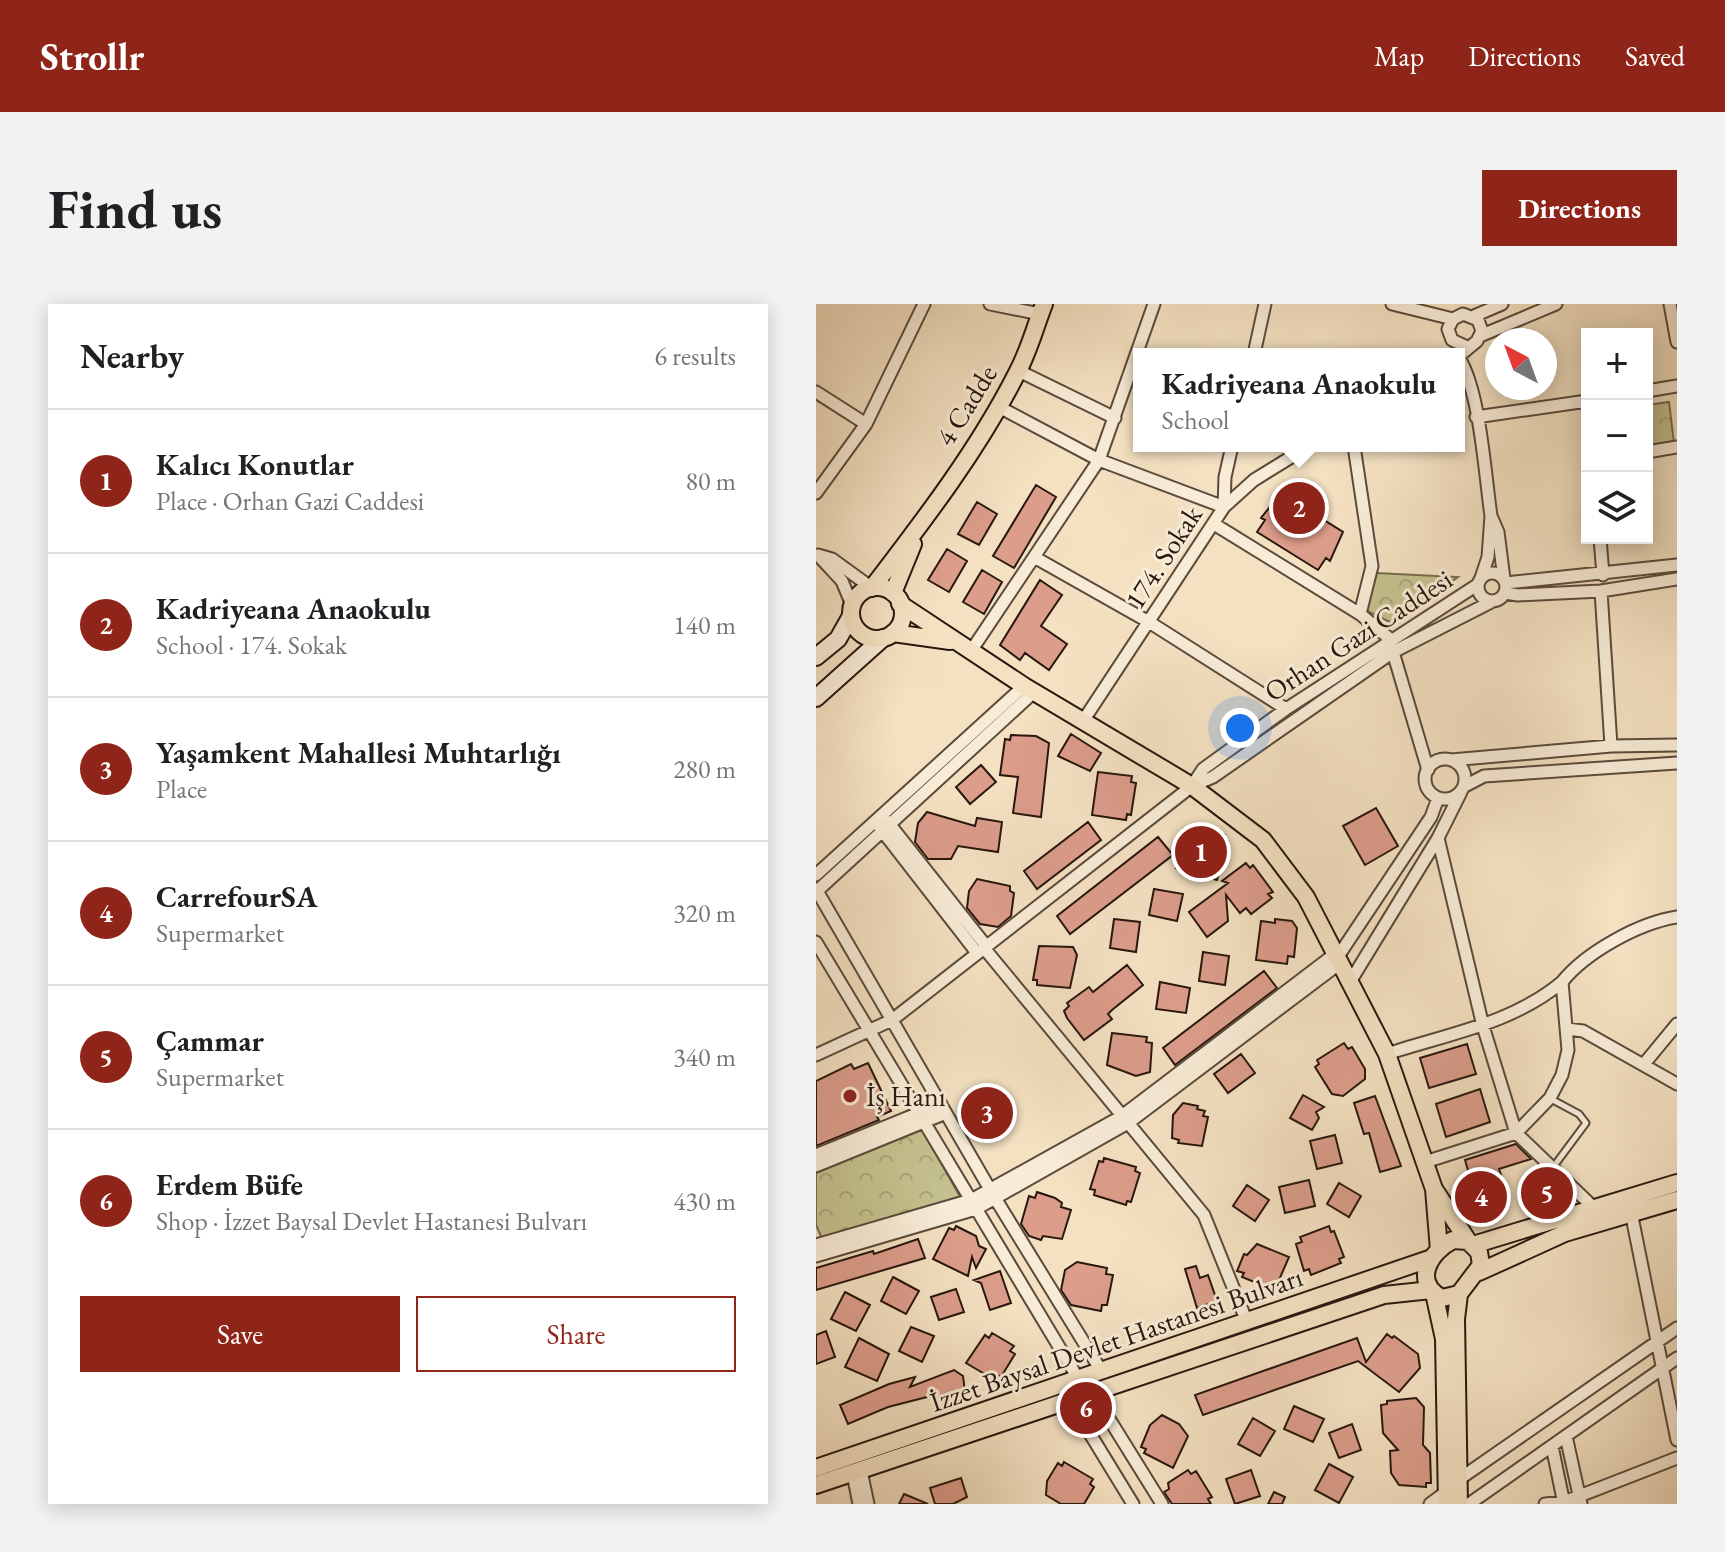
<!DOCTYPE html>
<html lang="en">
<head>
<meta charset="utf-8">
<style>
	:root { --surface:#fff; --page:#f2f2f2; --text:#202124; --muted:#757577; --line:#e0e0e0; --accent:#8f2418 }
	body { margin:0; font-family:"EB Garamond",serif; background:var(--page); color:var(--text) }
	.controls { position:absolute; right:24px; top:24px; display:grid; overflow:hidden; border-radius:0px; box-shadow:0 4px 20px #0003 }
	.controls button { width:72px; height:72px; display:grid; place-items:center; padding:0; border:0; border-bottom:2px solid var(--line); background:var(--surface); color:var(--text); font:40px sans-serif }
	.compass { position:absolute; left:669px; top:24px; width:72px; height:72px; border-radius:50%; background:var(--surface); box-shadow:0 4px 20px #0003; rotate:319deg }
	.you { position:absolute; left:424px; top:424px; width:28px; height:28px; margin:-20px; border:6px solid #fff; border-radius:50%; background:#1a73e8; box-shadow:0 0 0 12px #1a73e833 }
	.badge { display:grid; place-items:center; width:52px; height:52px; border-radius:50%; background:var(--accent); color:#fff; font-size:26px; font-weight:700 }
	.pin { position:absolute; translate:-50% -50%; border:4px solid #fff; box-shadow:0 2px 8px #0006 }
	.popup { position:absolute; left:317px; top:44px; width:332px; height:104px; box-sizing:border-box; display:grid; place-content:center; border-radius:0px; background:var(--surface); filter:drop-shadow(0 2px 6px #0005); font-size:26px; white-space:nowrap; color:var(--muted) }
	.popup b { font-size:30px; color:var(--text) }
	.popup::after { content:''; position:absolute; left:50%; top:100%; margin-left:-16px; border:16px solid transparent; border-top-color:var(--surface) }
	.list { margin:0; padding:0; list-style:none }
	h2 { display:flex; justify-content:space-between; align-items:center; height:104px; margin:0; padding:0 32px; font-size:34px }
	h2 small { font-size:26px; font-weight:400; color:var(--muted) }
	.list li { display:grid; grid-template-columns:52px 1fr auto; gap:24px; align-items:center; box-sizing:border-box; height:144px; padding:0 32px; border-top:2px solid var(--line) }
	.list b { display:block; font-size:30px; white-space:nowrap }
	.list p { margin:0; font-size:26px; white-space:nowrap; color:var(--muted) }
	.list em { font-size:26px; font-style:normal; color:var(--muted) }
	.actions { display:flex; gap:16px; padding:24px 32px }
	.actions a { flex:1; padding:18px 0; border:2px solid var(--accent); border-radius:0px; text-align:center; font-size:28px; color:var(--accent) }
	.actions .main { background:var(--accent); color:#fff }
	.icon { flex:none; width:44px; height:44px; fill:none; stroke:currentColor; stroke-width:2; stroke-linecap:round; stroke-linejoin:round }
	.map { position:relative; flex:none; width:861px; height:1200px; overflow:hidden; border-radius:0px }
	header { display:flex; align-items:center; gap:48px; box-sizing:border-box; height:112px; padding:0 40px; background:var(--accent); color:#fff }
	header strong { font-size:38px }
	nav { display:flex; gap:44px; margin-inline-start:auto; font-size:28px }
	.intro { display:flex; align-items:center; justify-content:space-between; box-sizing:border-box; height:192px; padding:0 48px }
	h1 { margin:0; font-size:56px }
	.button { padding:20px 36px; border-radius:0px; background:var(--accent); color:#fff; font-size:28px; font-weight:700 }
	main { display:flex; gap:48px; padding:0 48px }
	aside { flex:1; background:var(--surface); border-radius:0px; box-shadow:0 4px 20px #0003 }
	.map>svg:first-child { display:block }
</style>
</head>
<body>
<header>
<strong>Strollr</strong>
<nav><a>Map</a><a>Directions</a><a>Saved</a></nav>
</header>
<div class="intro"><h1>Find us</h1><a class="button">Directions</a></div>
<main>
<aside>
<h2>Nearby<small>6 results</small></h2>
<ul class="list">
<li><span class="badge">1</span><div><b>Kalıcı Konutlar</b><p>Place · Orhan Gazi Caddesi</p></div><em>80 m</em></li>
<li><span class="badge">2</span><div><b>Kadriyeana Anaokulu</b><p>School · 174. Sokak</p></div><em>140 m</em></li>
<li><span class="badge">3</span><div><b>Yaşamkent Mahallesi Muhtarlığı</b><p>Place</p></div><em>280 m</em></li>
<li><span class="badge">4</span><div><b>CarrefourSA</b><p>Supermarket</p></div><em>320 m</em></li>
<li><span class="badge">5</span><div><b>Çammar</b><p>Supermarket</p></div><em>340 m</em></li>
<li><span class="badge">6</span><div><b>Erdem Büfe</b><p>Shop · İzzet Baysal Devlet Hastanesi Bulvarı</p></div><em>430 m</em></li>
</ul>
<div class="actions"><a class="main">Save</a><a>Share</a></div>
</aside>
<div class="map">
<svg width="861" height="1200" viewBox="0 0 861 1200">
	<defs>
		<pattern id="park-crowns" width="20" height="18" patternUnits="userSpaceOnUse" patternTransform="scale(2)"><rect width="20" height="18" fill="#c4c18e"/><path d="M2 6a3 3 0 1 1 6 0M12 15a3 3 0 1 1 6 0" fill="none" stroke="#a8a579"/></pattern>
	</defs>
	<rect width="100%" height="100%" fill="#f4e1c2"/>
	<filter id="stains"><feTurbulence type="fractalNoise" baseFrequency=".0025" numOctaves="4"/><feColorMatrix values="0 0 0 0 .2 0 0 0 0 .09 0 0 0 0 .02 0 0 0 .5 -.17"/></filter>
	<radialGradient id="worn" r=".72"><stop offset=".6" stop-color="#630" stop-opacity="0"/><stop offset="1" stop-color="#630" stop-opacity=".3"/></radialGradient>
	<path fill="url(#park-crowns)" stroke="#766c4e" stroke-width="2" d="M853,98l5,41 -27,4v-42z
		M560,269l82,4 -66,46 -25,-12z
		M104,822l42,74 -139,41 -7,-16v-55z"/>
	<path fill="#dc9d8b" stroke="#28170e" stroke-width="2" d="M220,181l20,12 -42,71 -21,-12z
		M465,189l62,39 -13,29 -4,-3 -8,12 -61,-38 8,-12 -4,-2z
		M161,198l20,12 -18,31 -21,-11z
		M131,245l20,12 -18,31 -21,-12z
		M166,266l20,12 -18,32 -21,-12z
		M224,276l22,15 -21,31 26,18 -18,26 -24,-17 -5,7 -20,-15z
		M255,430l30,19 -11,18 -32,-15z
		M195,431l25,1 13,7 -8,74 -28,-4 5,-36 -18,-2 5,-36 5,1z
		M165,461l15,17 -26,22 -14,-17z
		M282,468l34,4 -1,6 5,1 -5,32 -4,-1 -1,6 -34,-5z
		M560,504l22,38 -33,19 -22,-39z
		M111,508l48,14 2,-8 25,4 -4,30 -40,-6 -7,13h-23l-13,-17 3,-19z
		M272,518l13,18 -64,49 -13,-18z
		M374,523l35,8 -1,5 4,1 -11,39 -41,-12 7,-39z
		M342,533l15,18 -103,79 -13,-18z
		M430,559l4,5 3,-3 20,27 -5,2 4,4 -21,16 -5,-6 -6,5 -14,-18 2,26 -21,16 -18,-25 39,-29 -6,-2z
		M161,575l33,7v5l4,2 -3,23 -13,11 -18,-3 -13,-16 2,-17z
		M338,585l29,5 -6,27 -28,-6z
		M298,615l26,3 -4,30 -26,-4z
		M459,615l17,2 5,7 -3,29 -6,-1 -1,8 -31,-4 5,-39 14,2z
		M223,642l34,1 4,8 -7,33 -33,-3v-5h-4z
		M387,648l26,4 -4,29 -26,-4z
		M311,661l16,20 -31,25 -4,4 4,5 -28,21 -17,-22 -3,-7 5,-5 -2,-3 22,-16 4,5z
		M448,667l13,17 -102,77 -12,-17z
		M344,678l30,6 -4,25 -30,-4z
		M296,729l35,4 -1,5 6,1 -2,29 -14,4 -29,-11z
		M528,739l4,6 4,-2 13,22v10l-22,17 -11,-2 -17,-27 4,-3 -2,-4z
		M651,740l9,30 -47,14 -9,-30z
		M425,750l14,19 -27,20 -14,-19z
		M52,759l23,48 -14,6 2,3 -63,26v-65l35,-17 3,5z
		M664,785l10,33 -44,15 -10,-33z
		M487,791l21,12 -8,5 3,6 -7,12 -22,-12z
		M559,792l26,70 -21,6 -11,-39 -5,1 -10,-31z
		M183,796l5,9 -29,16 -5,-7z
		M367,799l15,3 -1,3 8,2 -2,5 5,1 -6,29 -24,-3 1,-3 -7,-2 1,-23z
		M519,831l7,28 -25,6 -7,-28z
		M700,840l15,15 -32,10 7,20 -6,8 -11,-2 -13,3 -11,-38z
		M288,854l32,9 -1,4 5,2 -9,29 -4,-1 -1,4 -32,-10 1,-5 -5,-1 9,-28 4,1z
		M493,876l6,26 -30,7 -6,-26z
		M523,879l22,13 -12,21 -22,-13z
		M431,881l22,15 -14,21 -22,-15z
		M221,888l18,6 7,5 -1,4 10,3 -9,29 -19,-3 -2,4 -12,-4 -8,-12 8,-28 6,2z
		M140,922l20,10 3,10 7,3 -10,19 -4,-11 -4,19 -35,-17 16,-31 5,2z
		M513,922l2,6 3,-1 10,26 -5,2 2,4 -30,12 -2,-6 -5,2 -8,-27 6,-2 -2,-5z
		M102,935l7,19 -109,32v-22l57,-17 1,3z
		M441,940l32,13 -13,30 -5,-2 -2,3 -27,-11 2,-4 -7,-2 7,-17 3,1z
		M261,958l30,6 -1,6 7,1 -6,30h-5l-1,6 -30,-6 -10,-15 4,-20z
		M380,962l4,12 8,-3 9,26 -20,7 -12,-39z
		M184,967l11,32 -21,7 -9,-27 -7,-3z
		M77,973l26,14 -13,23 -25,-13z
		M140,985l8,23 -25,8 -8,-23z
		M29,988l25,13 -14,26 -25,-12z
		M95,1023l23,9 -12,26 -23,-11z
		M10,1027l9,26 -19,7v-29z
		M176,1029l22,13 -4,5 5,3 -14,23 -5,-3 -3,5 -27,-16 19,-28 4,3z
		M571,1030l5,4 2,-2 24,18 2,14 -21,24 -41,-31 -155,54 -8,-20 162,-57 9,24z
		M43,1034l30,16 -12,27 -32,-14z
		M138,1066l9,6 2,16 -31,12 -3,-8 -43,11 -40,17 -8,-19 49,-21 26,-7 -5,10z
		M600,1094l8,9 -1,38 7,8 1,30h-5v4l-27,-2 -8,-12 -1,-22 8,-1 -15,-17 -2,-28 6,-1v-3z
		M478,1102l30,13 -11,23 -29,-13z
		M346,1111l17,9 9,12 -15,32 -29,-15 2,-4 -5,-2 9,-22z
		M437,1114l22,13 -15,25 -22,-12z
		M536,1120l9,26 -22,8 -10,-25z
		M248,1158l29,17 -3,5 4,3 -10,17h-23l-15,-9 1,-14 11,-18 4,3z
		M513,1160l24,13 -14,26 -24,-13z
		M372,1166l3,4 5,-3 16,26 -4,2 3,5h-39l-8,-12 5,-3 -1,-6z
		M435,1166l9,26 -25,8 -9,-25z
		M145,1174l6,19 -14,7h-18l-5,-16z
		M458,1188l11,5 -3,7h-14z
		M88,1190l24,10h-29z"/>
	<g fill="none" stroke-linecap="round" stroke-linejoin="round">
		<defs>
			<path id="lane" d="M735,795l28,15 7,9 -32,43"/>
			<path id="street" d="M174,0l50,10
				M576,0l61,15
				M854,0l7,38
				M658,12l28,-12
				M664,32l76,-32
				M438,50l11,-50
				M643,52l18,-15 5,-10 -4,-11 -15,-6 -10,5 -5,10 4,11 15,7
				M643,54c21,33 26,117 32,158
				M203,67l96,47
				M831,87l30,-5
				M0,88l50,32
				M183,103l100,53 125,47 1,-30 7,-31
				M660,113l111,-16v3
				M538,142l18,120 -12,48
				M831,148l30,-5
				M0,189l50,-69 58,-120
				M398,220l146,90 30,25
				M784,234l3,37
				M218,253l115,65 137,87
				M662 283a14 14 0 1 1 28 0a14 14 0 1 1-28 0Z
				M665,274l7,-21 3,-41 7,16 6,47
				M690,279l171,-18
				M785,287l10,155
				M689,289l13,2 83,-4 76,-12
				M36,301l-10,-24 -24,-26 14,4 40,29
				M155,347l128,-191 55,-156
				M577,348l35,118
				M267,417l141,-214 30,-27 55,-34
				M609 475a20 20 0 1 1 40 0a20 20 0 1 1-40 0Z
				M635,456l160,-14 66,-1
				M376,482l11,-17 83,-60 191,-124
				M649,482l19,-10 193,-13
				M71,517l99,125
				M64,524l97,125
				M622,534l45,188 33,107 77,74
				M0,571l208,-189
				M0,585l179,309 107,174
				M0,588l218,-200
				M0,638l263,438
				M168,644l220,267 43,107
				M521,654l94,-141 7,-19
				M534,678l88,-144 23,-46
				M751,725l16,2 94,53
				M571,750c60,-20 125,-30 175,-72
				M0,751l76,-35 300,-234 21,-9 180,-125 98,-50
				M828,760l33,-40
				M0,851l125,-51
				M609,858l91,-29 34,-35 12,-23 6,-25 -6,-68c24,-30 77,-59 115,-65
				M0,862l130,-53
				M815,908l46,228
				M0,941l155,-45 151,-84 213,-162
				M0,952l160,-47 152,-86 212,-160
				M277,1089l69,111
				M254,1097l63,103
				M750,1132l15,68
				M736,1142l12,58
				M45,1167l7,33
				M37,1170l6,30
				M642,1176l219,-152
				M614,1200l16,-12
				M653,1200l208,-146
				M729,1200l19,-2 113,-44"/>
			<path id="secondary" d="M0,353l22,-18 13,-23
				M0,394l67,-60"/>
			<path id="primary" d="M35 309a26 26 0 1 1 52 0a26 26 0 1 1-52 0Z
				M56,284c52,-68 106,-138 145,-215 12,-22 18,-46 27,-69
				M77,289l20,-49
				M84,300l124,82 168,100 71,54 43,57 81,157 47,135
				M77,329l57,8
				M637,936l15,1 11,11 2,13 -22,29 -17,4c-30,-15 -13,-46 11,-58z
				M657,941l204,-62
				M623,946l-5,-61 34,52
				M663,968l86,-39 112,-33
				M618,989l10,46 3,165
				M643,990l-3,25 3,185
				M0,1164l616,-210
				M0,1181l568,-190 47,-5"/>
		</defs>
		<use href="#lane" stroke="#5b4a3b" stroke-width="9"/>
		<use href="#street" stroke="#5b4a3b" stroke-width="15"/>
		<use href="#secondary" stroke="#28170e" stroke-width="20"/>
		<use href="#primary" stroke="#28170e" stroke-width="20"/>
		<use href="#lane" stroke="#f8ecd7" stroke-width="5"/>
		<use href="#street" stroke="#f8ecd7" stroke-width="11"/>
		<use href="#secondary" stroke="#f8ecd7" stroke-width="16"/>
		<use href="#primary" stroke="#f4e1c2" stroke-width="16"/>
	</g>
	<circle fill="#8f2418" stroke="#f8ecd7" stroke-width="3" cx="34" cy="792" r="8"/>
	<g text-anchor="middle" stroke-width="6" stroke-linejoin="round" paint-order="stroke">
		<g font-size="28" fill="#28170e" stroke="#f8ecd7">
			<text transform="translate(150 101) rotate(-58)" y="10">4 Cadde</text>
			<text transform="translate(347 253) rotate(-57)" y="10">174. Sokak</text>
			<text transform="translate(542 331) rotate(-33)" y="10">Orhan Gazi Caddesi</text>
			<text transform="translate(300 1035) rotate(-19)" y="10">İzzet Baysal Devlet Hastanesi Bulvarı</text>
		</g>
		<g font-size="28" fill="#28170e" stroke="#f8ecd7" text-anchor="start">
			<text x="50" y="802">İş Hanı</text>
		</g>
	</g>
	<rect width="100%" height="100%" filter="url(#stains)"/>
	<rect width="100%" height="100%" fill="url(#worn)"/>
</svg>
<div class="controls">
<button>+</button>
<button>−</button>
<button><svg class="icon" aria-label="layers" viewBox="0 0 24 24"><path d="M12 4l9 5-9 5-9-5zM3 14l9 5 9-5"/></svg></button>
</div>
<svg class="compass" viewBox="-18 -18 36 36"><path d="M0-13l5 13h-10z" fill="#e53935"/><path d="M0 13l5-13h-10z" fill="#757577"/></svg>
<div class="you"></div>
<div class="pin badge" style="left:385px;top:548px">1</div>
<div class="pin badge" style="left:483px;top:204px">2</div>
<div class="popup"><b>Kadriyeana Anaokulu</b>School</div>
<div class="pin badge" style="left:171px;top:809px">3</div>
<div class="pin badge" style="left:665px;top:893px">4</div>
<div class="pin badge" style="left:731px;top:889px">5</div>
<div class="pin badge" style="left:270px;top:1104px">6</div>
</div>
</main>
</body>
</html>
